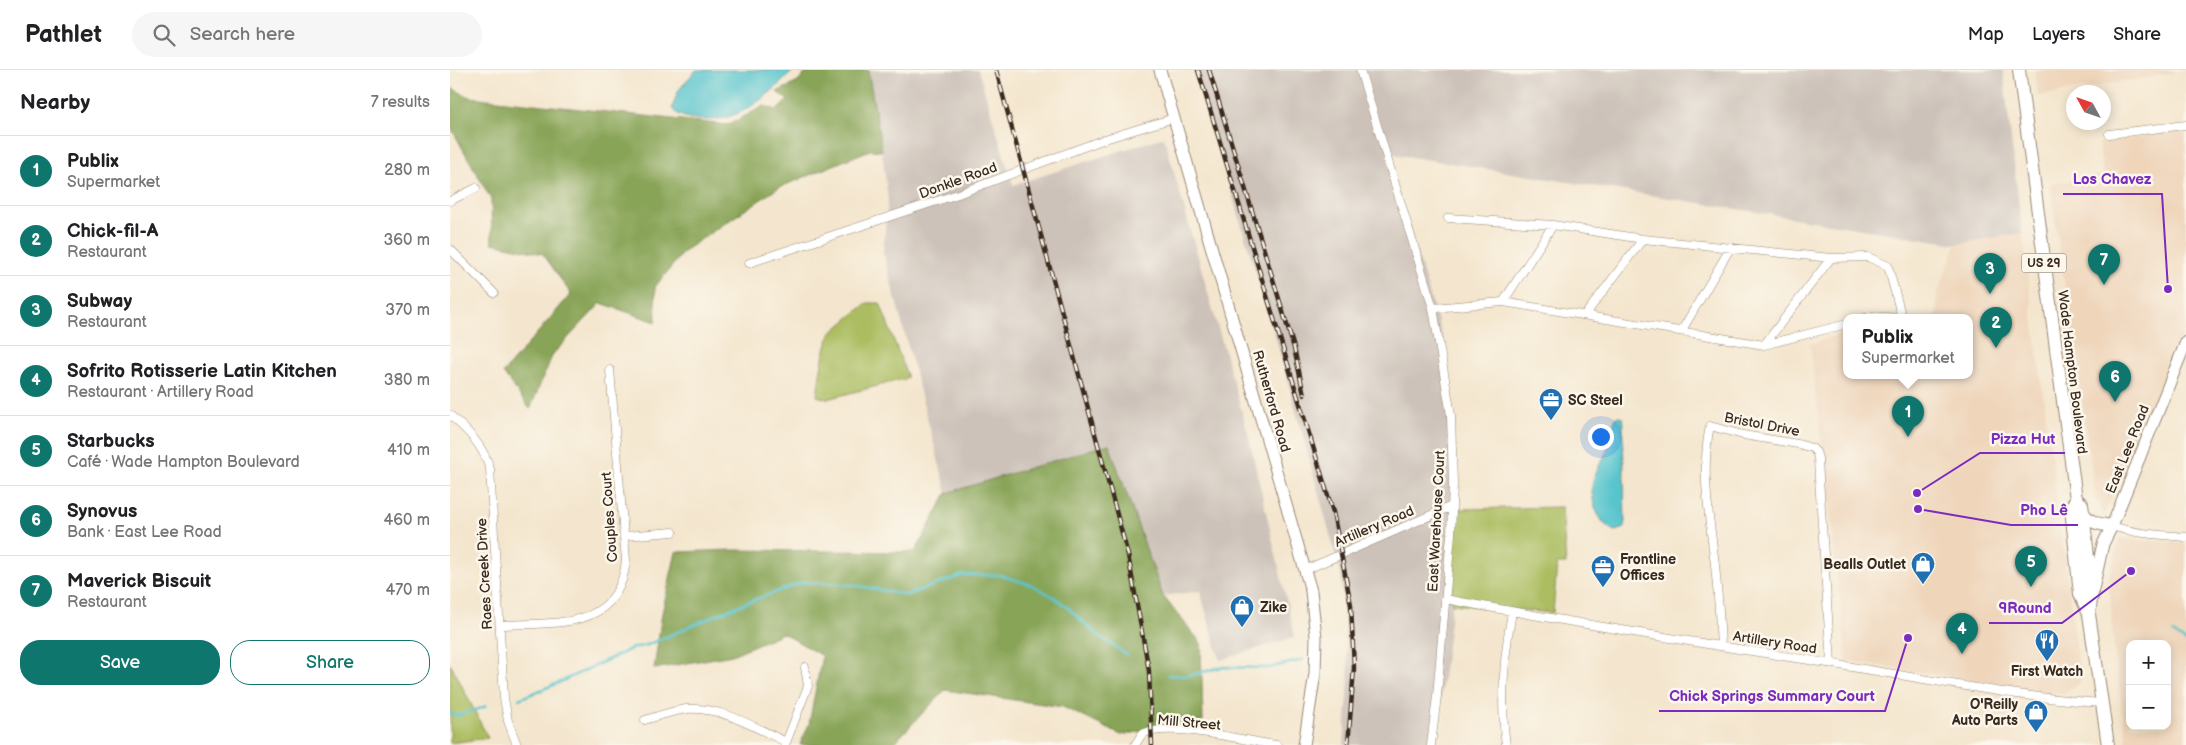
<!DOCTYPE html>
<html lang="en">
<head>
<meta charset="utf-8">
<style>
	:root { --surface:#fff; --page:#f6f6f6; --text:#202124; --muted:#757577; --line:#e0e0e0; --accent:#0f766e }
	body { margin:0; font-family:"Balsamiq Sans",sans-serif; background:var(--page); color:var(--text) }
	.controls { position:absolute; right:15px; bottom:15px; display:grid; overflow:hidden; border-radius:10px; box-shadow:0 2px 12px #0003 }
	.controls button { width:45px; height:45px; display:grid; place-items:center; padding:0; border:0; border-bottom:1px solid var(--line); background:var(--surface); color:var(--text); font:25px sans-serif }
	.compass { position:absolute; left:1616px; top:15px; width:45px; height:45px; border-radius:50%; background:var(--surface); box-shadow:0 2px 12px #0003; rotate:310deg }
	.you { position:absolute; left:1150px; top:366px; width:18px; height:18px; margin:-12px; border:4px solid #fff; border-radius:50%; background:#1a73e8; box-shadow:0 0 0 8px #1a73e833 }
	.badge { display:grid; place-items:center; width:32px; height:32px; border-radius:50%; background:var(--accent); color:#fff; font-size:16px; font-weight:700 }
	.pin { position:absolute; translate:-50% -41px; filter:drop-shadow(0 1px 2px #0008) }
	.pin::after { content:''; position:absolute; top:26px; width:18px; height:15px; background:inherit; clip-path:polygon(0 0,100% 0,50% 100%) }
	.popup { position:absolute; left:1393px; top:244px; width:130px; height:65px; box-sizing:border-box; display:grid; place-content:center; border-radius:10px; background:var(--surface); filter:drop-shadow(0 1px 4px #0005); font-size:16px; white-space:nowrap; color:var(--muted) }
	.popup b { font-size:19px; color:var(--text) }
	.popup::after { content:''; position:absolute; left:50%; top:100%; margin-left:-10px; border:10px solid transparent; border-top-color:var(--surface) }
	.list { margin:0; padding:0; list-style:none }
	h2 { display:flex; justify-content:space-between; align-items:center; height:65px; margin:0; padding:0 20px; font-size:21px }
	h2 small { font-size:16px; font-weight:400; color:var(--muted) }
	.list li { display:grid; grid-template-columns:32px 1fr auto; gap:15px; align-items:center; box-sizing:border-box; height:70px; padding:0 20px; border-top:1px solid var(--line) }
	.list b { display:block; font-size:19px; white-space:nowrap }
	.list p { margin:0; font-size:16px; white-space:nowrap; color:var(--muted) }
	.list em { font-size:16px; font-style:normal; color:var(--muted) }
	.actions { display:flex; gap:10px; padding:15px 20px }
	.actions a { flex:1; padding:11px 0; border:1px solid var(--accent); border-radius:20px; text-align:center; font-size:18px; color:var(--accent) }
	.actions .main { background:var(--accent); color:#fff }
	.icon { flex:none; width:28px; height:28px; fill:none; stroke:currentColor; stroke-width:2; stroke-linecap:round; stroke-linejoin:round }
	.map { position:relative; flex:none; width:1736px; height:675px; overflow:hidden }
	header { display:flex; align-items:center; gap:30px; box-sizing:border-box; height:70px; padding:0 25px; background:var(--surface); border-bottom:1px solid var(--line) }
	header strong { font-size:24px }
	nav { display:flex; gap:28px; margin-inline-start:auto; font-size:18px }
	.search { width:350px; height:45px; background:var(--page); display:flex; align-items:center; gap:12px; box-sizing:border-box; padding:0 18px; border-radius:28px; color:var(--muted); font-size:19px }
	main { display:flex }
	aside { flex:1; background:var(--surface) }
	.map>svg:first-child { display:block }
</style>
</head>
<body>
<header>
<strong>Pathlet</strong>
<div class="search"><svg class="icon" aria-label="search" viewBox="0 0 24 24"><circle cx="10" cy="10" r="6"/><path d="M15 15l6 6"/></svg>Search here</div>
<nav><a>Map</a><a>Layers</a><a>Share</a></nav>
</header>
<main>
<aside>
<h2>Nearby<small>7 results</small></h2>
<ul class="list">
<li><span class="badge">1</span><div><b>Publix</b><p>Supermarket</p></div><em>280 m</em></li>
<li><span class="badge">2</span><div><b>Chick-fil-A</b><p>Restaurant</p></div><em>360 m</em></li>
<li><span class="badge">3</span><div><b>Subway</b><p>Restaurant</p></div><em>370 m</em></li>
<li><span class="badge">4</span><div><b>Sofrito Rotisserie Latin Kitchen</b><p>Restaurant · Artillery Road</p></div><em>380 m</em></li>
<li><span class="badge">5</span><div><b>Starbucks</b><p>Café · Wade Hampton Boulevard</p></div><em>410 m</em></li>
<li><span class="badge">6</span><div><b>Synovus</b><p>Bank · East Lee Road</p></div><em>460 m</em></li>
<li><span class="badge">7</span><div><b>Maverick Biscuit</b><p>Restaurant</p></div><em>470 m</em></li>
</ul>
<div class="actions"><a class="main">Save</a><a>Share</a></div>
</aside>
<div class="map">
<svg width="1736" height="675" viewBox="0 0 1736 675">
	<rect width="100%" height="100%" fill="#fbf7ec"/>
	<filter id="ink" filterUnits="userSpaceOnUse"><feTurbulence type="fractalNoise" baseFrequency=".02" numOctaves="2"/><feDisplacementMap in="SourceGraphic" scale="10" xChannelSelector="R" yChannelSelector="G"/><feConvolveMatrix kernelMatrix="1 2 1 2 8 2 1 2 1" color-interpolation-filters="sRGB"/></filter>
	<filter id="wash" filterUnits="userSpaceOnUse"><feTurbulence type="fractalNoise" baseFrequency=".0096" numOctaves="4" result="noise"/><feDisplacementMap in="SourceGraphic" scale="20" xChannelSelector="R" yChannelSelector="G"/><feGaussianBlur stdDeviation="1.12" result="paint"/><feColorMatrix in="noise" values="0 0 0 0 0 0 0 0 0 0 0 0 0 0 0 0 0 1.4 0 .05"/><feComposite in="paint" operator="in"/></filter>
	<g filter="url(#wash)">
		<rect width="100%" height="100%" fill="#f4e6ce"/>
		<path fill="#efd6bb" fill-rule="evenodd" d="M1585,0h138l1,3 -136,23z
			M1736,60v195l-82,190 -8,-15 -46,-316 53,-9 -4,-32z
			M1572,163l59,449 -17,12 -217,-33 -37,-317 37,-12v44h122v-58h-44l12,-3v-19l19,-52z
			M1669,468l67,5v202h-59l-13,-97 -5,-70zM1680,574h37v82h-37z"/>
		<path fill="#cdc2b9" d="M418,0h110l35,115 151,-48 84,297 47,203 -75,23 -20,-69 -37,5 -54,-151 -162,48 -64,-241 5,-52 -6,-49z
			M744,0h809l19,163 -66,11 -569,-91 58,192 11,164 -6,69 2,26 -17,141h-91l5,-65 -8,-106 -66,-239z"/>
		<path fill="#abbd60" stroke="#73743f" d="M417,233h13l28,75 -81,21 -10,-3c2,-16 6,-48 14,-62 1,-3 30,-26 36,-31z
			M1112,437l4,57h-9l-4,49 -101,-9 -2,-26 6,-69z
			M0,594l6,10 32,64 -38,5z"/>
		<path fill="#88a456" stroke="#62673a" d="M358,0h60l14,81 -12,-1 -92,38 -93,62 -30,37 1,35 -55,-19 -48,51 -23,55 -27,-36 68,-79 -28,-40 -51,-11 -1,-44 -41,-73v-39l19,10 259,28 36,-19 13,4 11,-10 -11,-8 21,-10z
			M659,374l54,152 38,47 2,78 -82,14 -58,-28 -118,-17 -53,55h-92l9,-21 13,-68 -39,-23 -51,22 -78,14 8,-56 14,-61 56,-2 183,2 32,-59z"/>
		<path fill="#58c5cd" stroke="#4a7876" d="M246,0h98c-27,27 -57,55 -98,49 -9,-1 -19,-3 -24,-11l6,-17z
			M1169,346l3,1 1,8 2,103 -10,3c-17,-6 -26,-33 -22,-50 3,-12 11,-22 15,-33 3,-10 4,-21 8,-31z"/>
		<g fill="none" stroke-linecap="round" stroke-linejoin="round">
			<path stroke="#58c5cd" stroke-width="2.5" d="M1723,563l13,9
				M718,605l19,1 35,-9 46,1 35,-8
				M69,629l39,-16 75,-35 14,-3 88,-38 68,-25 51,3 52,10 57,-20h36l33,10 22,12 13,10 28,26 32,22
				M0,643l9,3c8,-6 18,-5 27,-10"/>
		</g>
	</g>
	<g filter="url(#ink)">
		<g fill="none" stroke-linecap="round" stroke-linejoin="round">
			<defs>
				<path id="street" d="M910,0l73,238 18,107 2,69 -2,50 -14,162 -6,49
					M1659,64l77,-9
					M0,131l26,-13
					M998,148l105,7 90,14 188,19 37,-1 20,9 14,52
					M0,179l44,44
					M299,193l209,-69 147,-55 69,-21
					M1053,232l50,-77
					M983,238l70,-6 261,43 83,-21
					M1135,245l58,-76
					M1415,248l7,-2 29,2
					M1232,260l49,-83
					M1314,275l67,-87
					M0,345c18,16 33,30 40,54l14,229 4,23 9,24
					M1662,456c24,8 49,9 74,11
					M175,466l48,-4
					M855,500l147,-64
					M995,529c131,25 263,45 395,66 87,14 174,32 262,38
					M50,555c54,-3 119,7 126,-65l-16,-190
					M1271,576c-1,-27 -3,-54 -6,-81 -5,-46 -15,-93 -5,-139l33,9 55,9 14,4 4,4 2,6 1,20 12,185
					M195,650c13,-4 27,-9 41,-11 35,-3 70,19 100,33
					M335,675l23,-59 -3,-19
					M685,675l7,-11c30,-13 101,7 135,11
					M1056,675c-6,-44 -2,-90 6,-133"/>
				<path id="secondary" d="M710,0l151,521 5,46 -1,36 -11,72
					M1643,519l10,-45 9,-18 74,-184"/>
				<path id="primary" d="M1569,0l57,429 -5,9 9,86 9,20
					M1626,429l6,5 1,8 9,81 -3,21 19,131
					M1633,442c7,12 17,12 29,14"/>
			</defs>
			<use href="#street" stroke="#988876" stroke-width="9"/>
			<use href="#secondary" stroke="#988876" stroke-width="13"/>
			<use href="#primary" stroke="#988876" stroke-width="14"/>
			<use href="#street" stroke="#fff" stroke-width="8"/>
			<use href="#secondary" stroke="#fff" stroke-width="11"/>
			<use href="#primary" stroke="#fff" stroke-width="12"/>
			<defs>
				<path id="rail" d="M546,0l132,485 21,116 3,74
					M748,0l135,442 18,93 3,63 -6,77
					M759,0l85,278 10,47"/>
			</defs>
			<use href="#rail" stroke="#3b2a1e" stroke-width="4.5"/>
			<use href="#rail" stroke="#fbf7ec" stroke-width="2.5" stroke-dasharray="8" stroke-linecap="butt"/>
		</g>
	</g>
	<defs>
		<symbol id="office-pin" viewBox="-11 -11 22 30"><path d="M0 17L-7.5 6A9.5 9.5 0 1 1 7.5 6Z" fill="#1f6fb2" stroke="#fbf7ec"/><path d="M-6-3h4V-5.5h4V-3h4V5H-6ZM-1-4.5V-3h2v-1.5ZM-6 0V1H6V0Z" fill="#fff"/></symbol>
		<symbol id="shop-pin" viewBox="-11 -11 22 30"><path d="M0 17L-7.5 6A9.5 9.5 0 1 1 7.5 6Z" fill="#1f6fb2" stroke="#fbf7ec"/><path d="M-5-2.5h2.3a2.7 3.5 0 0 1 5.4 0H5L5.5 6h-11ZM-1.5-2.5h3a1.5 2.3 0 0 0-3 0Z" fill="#fff"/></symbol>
		<symbol id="restaurant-pin" viewBox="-11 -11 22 30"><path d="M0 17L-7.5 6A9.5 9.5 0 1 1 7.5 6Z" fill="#1f6fb2" stroke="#fbf7ec"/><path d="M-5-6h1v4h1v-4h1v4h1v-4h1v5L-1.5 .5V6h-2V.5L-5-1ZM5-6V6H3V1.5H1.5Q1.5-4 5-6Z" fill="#fff"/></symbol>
	</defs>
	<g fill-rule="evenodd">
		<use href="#office-pin" x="1087" y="316" width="28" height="38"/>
		<use href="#shop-pin" x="1459" y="480" width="28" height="38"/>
		<use href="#office-pin" x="1139" y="483" width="28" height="38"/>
		<use href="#shop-pin" x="778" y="523" width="28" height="38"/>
		<use href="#restaurant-pin" x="1583" y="557" width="28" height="38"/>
		<use href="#shop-pin" x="1572" y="628" width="28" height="38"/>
	</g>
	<g text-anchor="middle" stroke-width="5" stroke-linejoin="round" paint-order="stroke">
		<rect fill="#fbf7ec" stroke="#75685c" stroke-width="1" x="1571.5" y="183.5" width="45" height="19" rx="4"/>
		<g font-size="12" font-weight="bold" fill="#3b2a1e">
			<text x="1594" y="197">US 29</text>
		</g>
		<g font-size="14" fill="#3b2a1e" stroke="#fbf7ec">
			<text transform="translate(508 110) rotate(-20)" y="5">Donkle Road</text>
			<text transform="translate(1623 302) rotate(83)" y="5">Wade Hampton Boulevard</text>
			<text transform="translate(822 331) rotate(74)" y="5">Rutherford Road</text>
			<text transform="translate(1312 354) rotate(11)" y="5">Bristol Drive</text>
			<text transform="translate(1677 379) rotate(-68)" y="5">East Lee Road</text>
			<text transform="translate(159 447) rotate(-94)" y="5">Couples Court</text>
			<text transform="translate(986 451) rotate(-87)" y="5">East Warehouse Court</text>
			<text transform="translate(924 456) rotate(-23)" y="5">Artillery Road</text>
			<text transform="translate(34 504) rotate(-93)" y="5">Raes Creek Drive</text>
			<text transform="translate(1325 572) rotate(9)" y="5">Artillery Road</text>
			<text transform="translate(739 652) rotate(5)" y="5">Mill Street</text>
		</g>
		<g font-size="14" font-weight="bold" fill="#3b2a1e" stroke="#fbf7ec" text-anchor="start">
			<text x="1118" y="335">SC Steel</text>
			<text x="1170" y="494">Frontline<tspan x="1170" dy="16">Offices</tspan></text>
			<text x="1456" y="499" text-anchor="end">Bealls Outlet</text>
			<text x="810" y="542">Zike</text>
			<text x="1597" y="606" text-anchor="middle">First Watch</text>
			<text x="1568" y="639" text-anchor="end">O'Reilly<tspan x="1568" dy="16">Auto Parts</tspan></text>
		</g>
	</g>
	<path fill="none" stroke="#7b2cbf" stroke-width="2" d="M1718 219L1712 124H1613M1467 423L1530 383H1615M1468 439L1561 455H1628M1681 501L1612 553H1539M1458 568L1435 641H1209"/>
	<g fill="#7b2cbf" stroke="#fbf7ec" stroke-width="2">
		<circle cx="1718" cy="219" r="5"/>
		<circle cx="1467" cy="423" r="5"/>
		<circle cx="1468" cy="439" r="5"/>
		<circle cx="1681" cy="501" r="5"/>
		<circle cx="1458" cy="568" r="5"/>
	</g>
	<g font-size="15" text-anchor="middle" font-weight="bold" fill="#7b2cbf" stroke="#fbf7ec" stroke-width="5" stroke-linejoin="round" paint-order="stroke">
		<text x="1662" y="114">Los Chavez</text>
		<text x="1573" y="374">Pizza Hut</text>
		<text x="1594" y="445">Pho Lê</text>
		<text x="1575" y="543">9Round</text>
		<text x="1322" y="631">Chick Springs Summary Court</text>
	</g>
</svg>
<div class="controls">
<button>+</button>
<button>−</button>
</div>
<svg class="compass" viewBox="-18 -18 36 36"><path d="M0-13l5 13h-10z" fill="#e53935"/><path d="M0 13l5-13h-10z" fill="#757577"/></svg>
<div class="you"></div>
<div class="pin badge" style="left:1458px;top:367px">1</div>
<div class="popup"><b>Publix</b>Supermarket</div>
<div class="pin badge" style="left:1546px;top:278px">2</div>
<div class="pin badge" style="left:1540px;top:224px">3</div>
<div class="pin badge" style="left:1512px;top:584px">4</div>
<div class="pin badge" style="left:1581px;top:517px">5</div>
<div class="pin badge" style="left:1665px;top:332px">6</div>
<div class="pin badge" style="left:1654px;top:215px">7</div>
</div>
</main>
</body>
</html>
